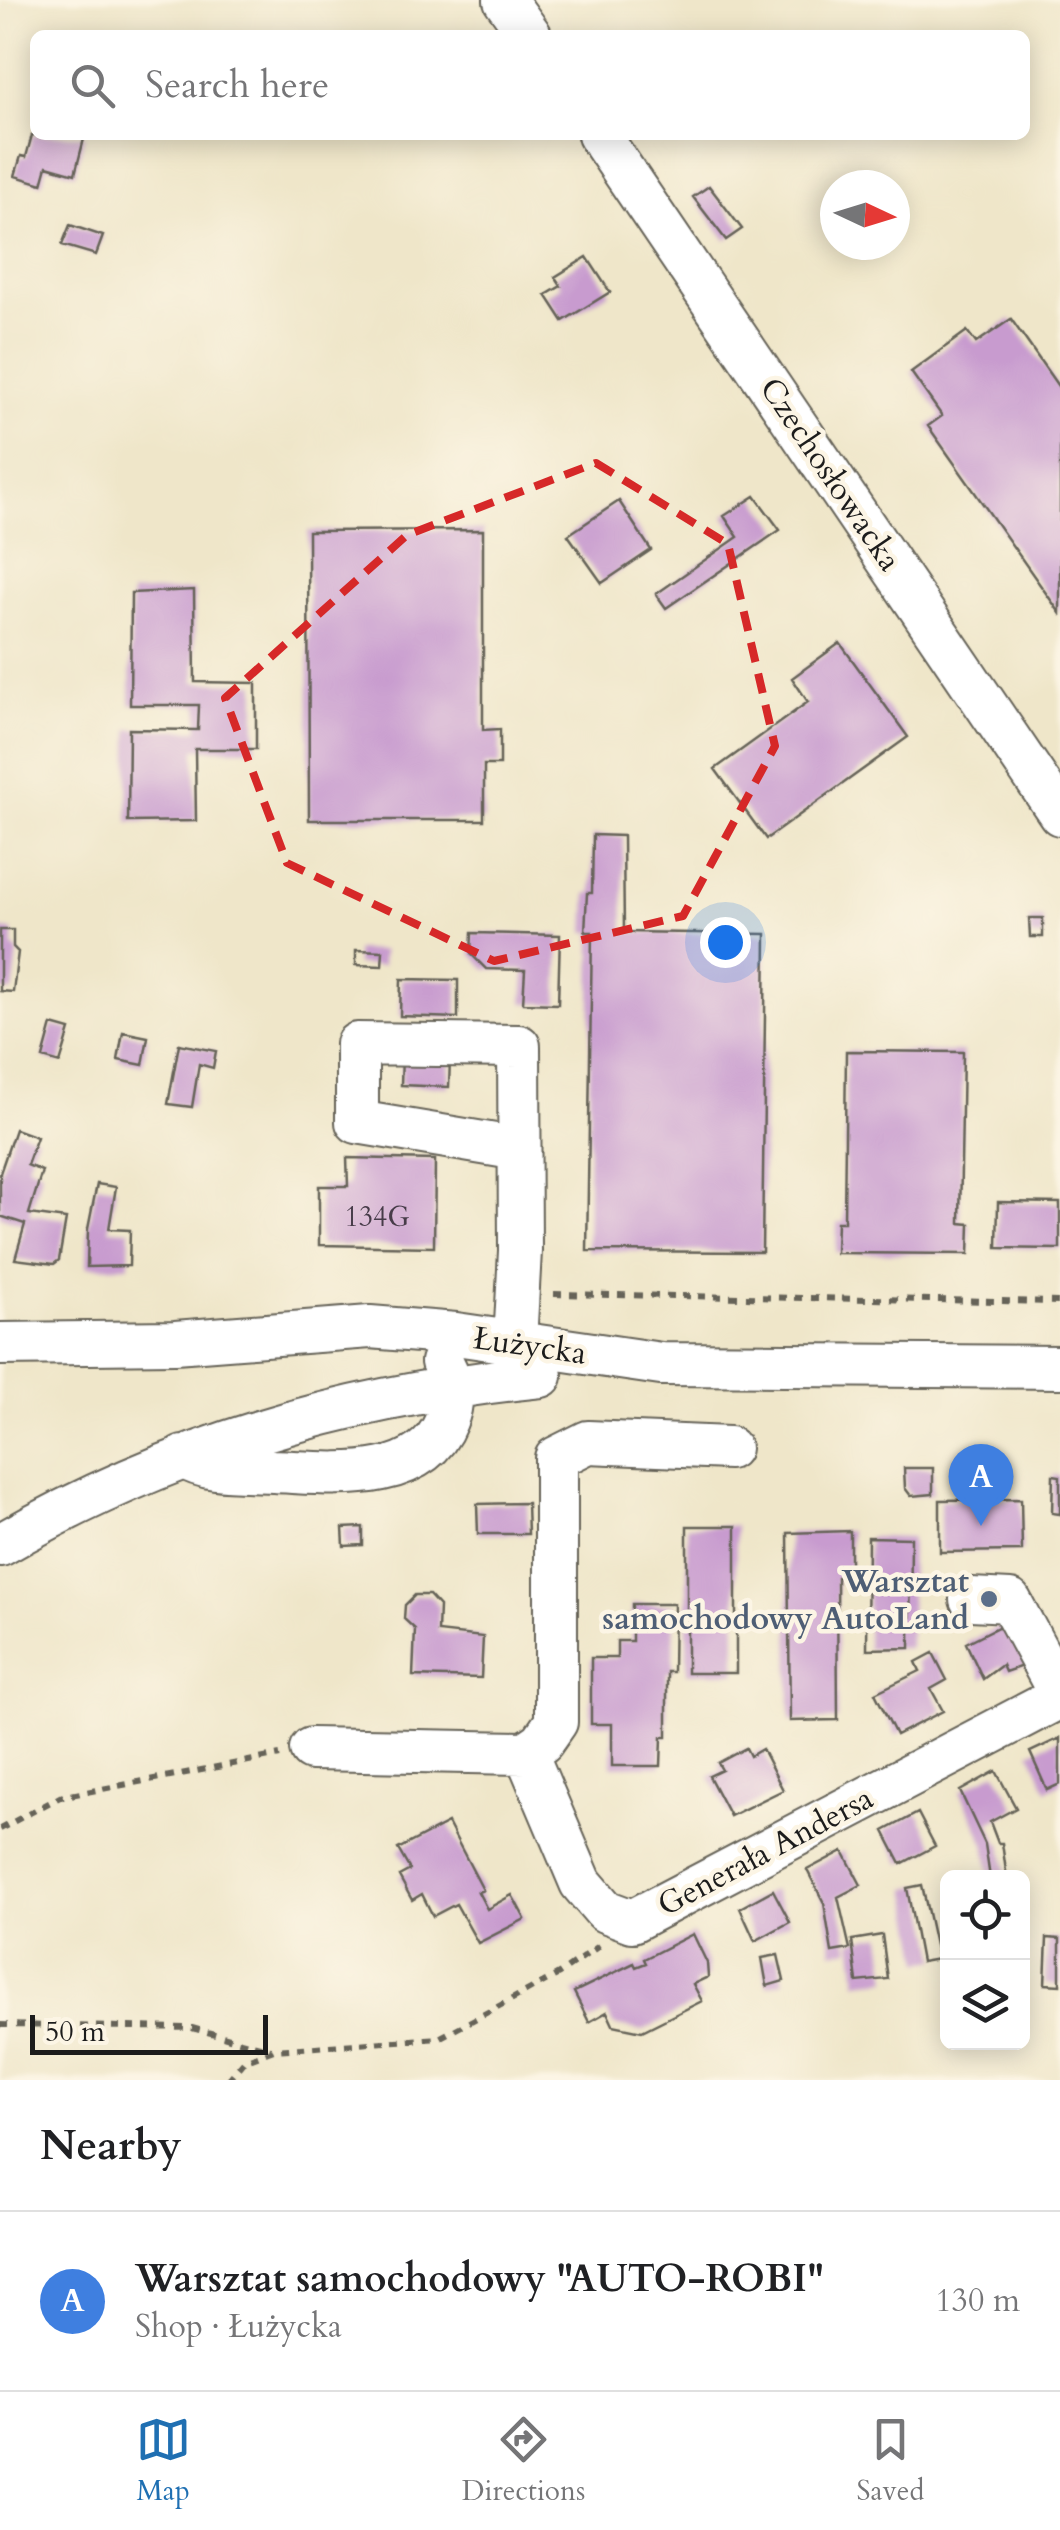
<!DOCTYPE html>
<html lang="en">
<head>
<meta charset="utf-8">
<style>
	:root { --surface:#fff; --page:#f6f6f6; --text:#202124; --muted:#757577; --line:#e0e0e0; --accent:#1f6fb2 }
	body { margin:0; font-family:Cardo,serif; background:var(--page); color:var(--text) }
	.controls { position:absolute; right:30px; bottom:30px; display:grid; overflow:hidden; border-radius:15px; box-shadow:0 5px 25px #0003 }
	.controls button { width:90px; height:90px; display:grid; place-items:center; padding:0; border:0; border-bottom:2px solid var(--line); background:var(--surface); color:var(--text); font:50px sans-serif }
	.compass { position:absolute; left:820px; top:170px; width:90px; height:90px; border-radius:50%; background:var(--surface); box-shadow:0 5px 25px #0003; rotate:94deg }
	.scale { position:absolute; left:30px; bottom:25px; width:238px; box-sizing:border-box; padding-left:10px; border:5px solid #1c1c1c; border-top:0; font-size:28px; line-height:35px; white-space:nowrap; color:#1c1c1c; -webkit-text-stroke:8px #fcf5e5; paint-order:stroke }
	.you { position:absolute; left:725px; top:942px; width:35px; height:35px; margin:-25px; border:8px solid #fff; border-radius:50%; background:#1a73e8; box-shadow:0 0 0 15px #1a73e833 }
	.badge { display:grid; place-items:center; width:65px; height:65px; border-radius:50%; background:var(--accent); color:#fff; font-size:32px; font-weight:700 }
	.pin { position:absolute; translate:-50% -82px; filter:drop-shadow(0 2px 5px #0008) }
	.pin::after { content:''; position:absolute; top:52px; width:35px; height:30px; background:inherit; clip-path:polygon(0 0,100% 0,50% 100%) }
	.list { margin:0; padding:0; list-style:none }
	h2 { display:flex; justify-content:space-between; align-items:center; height:130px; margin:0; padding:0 40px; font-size:42px }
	h2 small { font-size:32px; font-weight:400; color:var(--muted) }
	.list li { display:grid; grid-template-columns:65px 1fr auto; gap:30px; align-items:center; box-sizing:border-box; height:180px; padding:0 40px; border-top:2px solid var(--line) }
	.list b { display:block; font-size:38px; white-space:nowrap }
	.list p { margin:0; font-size:32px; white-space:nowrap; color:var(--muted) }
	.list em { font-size:32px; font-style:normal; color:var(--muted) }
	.icon { flex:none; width:55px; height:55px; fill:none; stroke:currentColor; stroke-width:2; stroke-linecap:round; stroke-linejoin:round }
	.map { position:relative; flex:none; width:1060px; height:2080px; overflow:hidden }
	.search { position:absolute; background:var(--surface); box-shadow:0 5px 25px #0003; left:30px; right:30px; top:30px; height:110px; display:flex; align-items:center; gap:25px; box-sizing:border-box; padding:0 35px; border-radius:15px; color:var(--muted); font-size:38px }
	.sheet { height:310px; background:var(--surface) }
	nav { display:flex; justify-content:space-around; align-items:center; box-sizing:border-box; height:140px; border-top:2px solid var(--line); background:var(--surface); font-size:28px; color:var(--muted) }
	nav a { display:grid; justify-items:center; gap:5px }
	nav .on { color:var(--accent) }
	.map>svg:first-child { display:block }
</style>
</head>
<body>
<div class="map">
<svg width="1060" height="2080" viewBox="0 0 1060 2080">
	<rect width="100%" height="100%" fill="#fcf5e5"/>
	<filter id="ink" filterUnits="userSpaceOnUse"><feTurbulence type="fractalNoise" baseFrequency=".01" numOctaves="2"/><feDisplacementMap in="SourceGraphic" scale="20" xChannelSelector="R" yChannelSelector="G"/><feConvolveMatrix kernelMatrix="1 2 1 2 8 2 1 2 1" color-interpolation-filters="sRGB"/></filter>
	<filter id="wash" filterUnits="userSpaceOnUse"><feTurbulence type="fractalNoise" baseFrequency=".0048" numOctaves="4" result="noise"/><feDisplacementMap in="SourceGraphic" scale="40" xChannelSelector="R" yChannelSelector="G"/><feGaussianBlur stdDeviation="2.25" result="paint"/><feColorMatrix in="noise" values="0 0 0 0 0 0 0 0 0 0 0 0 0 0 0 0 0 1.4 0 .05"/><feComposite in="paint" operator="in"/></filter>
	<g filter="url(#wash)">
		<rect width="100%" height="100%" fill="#efe6c9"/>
		<g id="blocks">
			<path fill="#c89bcf" d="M32,135h53l-10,39 -28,-8 -5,18 -27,-8 6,-20 5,1z
				M709,186l33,43 -16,11 -33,-43z
				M70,225l33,11 -7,19 -34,-10z
				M587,257l23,35 -47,29 -17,-26 15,-9 -6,-9z
				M1011,319l49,70v224l-132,-187 14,-10 -31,-44 56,-41 9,12z
				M755,496l25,34 -114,78 -10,-14 82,-57 -14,-21z
				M619,501l32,49 -49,33 -34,-48z
				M483,530v200l17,-1v36h-16v55h-175l-1,-289z
				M194,590l1,92 61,1v66h-61l1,72 -68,1 1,-93 69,1 1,-25h-69l1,-112z
				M840,643l68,94 -142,102 -51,-70 93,-67 -16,-24z
				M593,835l30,1 1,96 142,2 -4,318 -175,-1 5,-319h-7l2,-39h5z
				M1029,918h14v19h-13z
				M0,930h13v17l5,5 -5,40 -13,-1z
				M472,933l88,2 -2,69 -35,-1 2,-33 -39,-1 -15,-15z
				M356,950l27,1 -1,15 -26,-1z
				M401,979l57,1v38l-58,-2z
				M52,1025l18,5 -10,33 -17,-5z
				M123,1032l25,5 -5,28 -25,-5z
				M179,1044l37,7 -3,17 -14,-4 -7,43 -24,-3z
				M846,1051l117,1 -3,171 10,1 -1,30 -133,-1 1,-31h7z
				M402,1056l48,3 -1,28 -48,-2z
				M15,1129l22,8 -10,28 15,6 -13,43 37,5 -7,41 -5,4 -39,-5 10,-35 -25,-8v-43z
				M347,1158l88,2 -1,87 -115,-2v-59h29z
				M97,1184l19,3 -7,42 21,1 -1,36 -42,1 1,-38z
				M998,1202l62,1v46l-63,-1z
				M904,1468h29v26l-22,2 -6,-8z
				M1053,1475l7,1v38l-8,-1z
				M1021,1499l1,52 -82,1v-52z
				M527,1503l1,31h-50l-1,-30z
				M687,1526h49v147h-49z
				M363,1527v18l-19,1 -1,-18z
				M850,1531v46h-13l1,143 -48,1 -2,-188z
				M868,1537l43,1 -1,110 -43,1z
				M415,1595h14l10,11 -1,26 45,5 -2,41 -68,-2 2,-47 -11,-10 1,-14z
				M632,1604h42l-1,68h-6v65h-5l-1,29h-49v-42h-21v-66h26v-17h15z
				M1008,1622l20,42 -23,8 -3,-7 -19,14 -17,-36z
				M933,1653l14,27 -16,9 12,22 -47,24 -21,-42 45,-22 -4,-9z
				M1060,1738v46l-13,6 -17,-38z
				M746,1748l4,8 12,-7 21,41 -53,26 -21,-40 13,-6 -4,-7z
				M996,1771l20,37 -26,14 8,21h4l5,35h-17l-5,-34 -25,-53z
				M918,1813l17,33 -34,18 -17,-33z
				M448,1823l35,67 -5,2 9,17 25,-14 13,24 -47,24 -22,-39 -23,12 -11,-22 -10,6 -13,-24 11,-6 -12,-21z
				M843,1851l18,34 -23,12 12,52 -18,3 -8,-49 -17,-33z
				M922,1885l16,74 -17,3 -14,-74z
				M773,1890l17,32 -35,19 -15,-33z
				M693,1934l14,29 1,14 -15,7 9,17 -60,30 -29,-6 -6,-13 -18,10 -15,-30 60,-29 2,4 10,-4 -2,-4z
				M882,1935l6,44 -31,3 -5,-42z
				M1047,1938l13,1v46l-15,-1z
				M778,1955l6,26 -17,5 -5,-28z"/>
		</g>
	</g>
	<g filter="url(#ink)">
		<use href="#blocks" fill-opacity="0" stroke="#666359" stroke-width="2.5"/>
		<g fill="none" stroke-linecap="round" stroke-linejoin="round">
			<defs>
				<path id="minor" d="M505,0l25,35
					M599,135l461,679
					M0,1344l175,-2 195,-15 86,7 205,30 399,3
					M513,1379l7,-128 -1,-205 -162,-2v78l162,27
					M183,1457c26,16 59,12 90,14 56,2 147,15 173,-50 9,-21 7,-39 -4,-59
					M0,1545c170,-98 346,-149 541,-169
					M971,1599l39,2 50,93
					M311,1749l215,4 55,130 24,28 27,10 428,-224
					M526,1753l16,-11 14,-20v-264l32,-16 141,6"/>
			</defs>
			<use href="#minor" stroke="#666359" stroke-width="46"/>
			<path stroke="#666359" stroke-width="6" stroke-dasharray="8 8" stroke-linecap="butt" d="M554,1294l506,8
				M0,1829l60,-32 220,-42
				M0,2025l192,3 79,21
				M228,2080l16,-19 30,-11 165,-12 120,-64 40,-28"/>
			<use href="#minor" stroke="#fff" stroke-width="42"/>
		</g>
	</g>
	<path fill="none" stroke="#d62828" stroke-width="8" stroke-dasharray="20 12" stroke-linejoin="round" d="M596,463l132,81 47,202 -92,170 -189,45 -207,-98 -62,-165 182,-163z"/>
	<circle fill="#5c6f8a" stroke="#fcf5e5" stroke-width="4" cx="989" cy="1599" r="10"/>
	<g text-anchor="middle" stroke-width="9" stroke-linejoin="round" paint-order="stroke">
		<g font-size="28" fill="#473c49">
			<text x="377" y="1226">134G</text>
		</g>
		<g font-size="32" fill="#1c1c1c" stroke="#fcf5e5">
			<text transform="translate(831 474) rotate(56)" y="11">Czechosłowacka</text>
			<text transform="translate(530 1345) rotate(8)" y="11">Łużycka</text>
			<text transform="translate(765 1851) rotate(-28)" y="11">Generała Andersa</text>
		</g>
		<g font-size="32" font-weight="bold" fill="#4e5e75" stroke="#fcf5e5" text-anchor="end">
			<text x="969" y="1592">Warsztat<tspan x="969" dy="37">samochodowy AutoLand</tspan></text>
		</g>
	</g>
</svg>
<div class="controls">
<button><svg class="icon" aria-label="locate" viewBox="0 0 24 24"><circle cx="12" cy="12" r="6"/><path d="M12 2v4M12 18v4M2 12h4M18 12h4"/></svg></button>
<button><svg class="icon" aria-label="layers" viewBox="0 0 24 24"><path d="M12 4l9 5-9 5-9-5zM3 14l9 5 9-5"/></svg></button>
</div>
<svg class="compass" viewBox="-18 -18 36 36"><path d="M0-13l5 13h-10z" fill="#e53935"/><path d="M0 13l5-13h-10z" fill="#757577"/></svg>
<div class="scale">50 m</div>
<div class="you"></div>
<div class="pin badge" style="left:981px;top:1526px;background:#3f7fe0">A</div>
<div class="search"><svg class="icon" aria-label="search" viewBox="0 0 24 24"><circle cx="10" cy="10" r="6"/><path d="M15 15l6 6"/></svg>Search here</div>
</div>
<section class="sheet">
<h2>Nearby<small></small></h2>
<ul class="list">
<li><span class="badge" style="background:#3f7fe0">A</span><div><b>Warsztat samochodowy &quot;AUTO-ROBI&quot;</b><p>Shop · Łużycka</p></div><em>130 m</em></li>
</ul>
</section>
<nav>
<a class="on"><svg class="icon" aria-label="map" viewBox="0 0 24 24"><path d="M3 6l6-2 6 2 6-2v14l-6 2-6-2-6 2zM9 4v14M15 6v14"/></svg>Map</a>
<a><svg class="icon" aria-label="directions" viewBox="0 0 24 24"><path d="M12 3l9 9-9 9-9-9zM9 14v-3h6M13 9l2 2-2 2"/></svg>Directions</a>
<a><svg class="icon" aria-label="saved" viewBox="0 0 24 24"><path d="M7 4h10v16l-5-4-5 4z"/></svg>Saved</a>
</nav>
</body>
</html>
